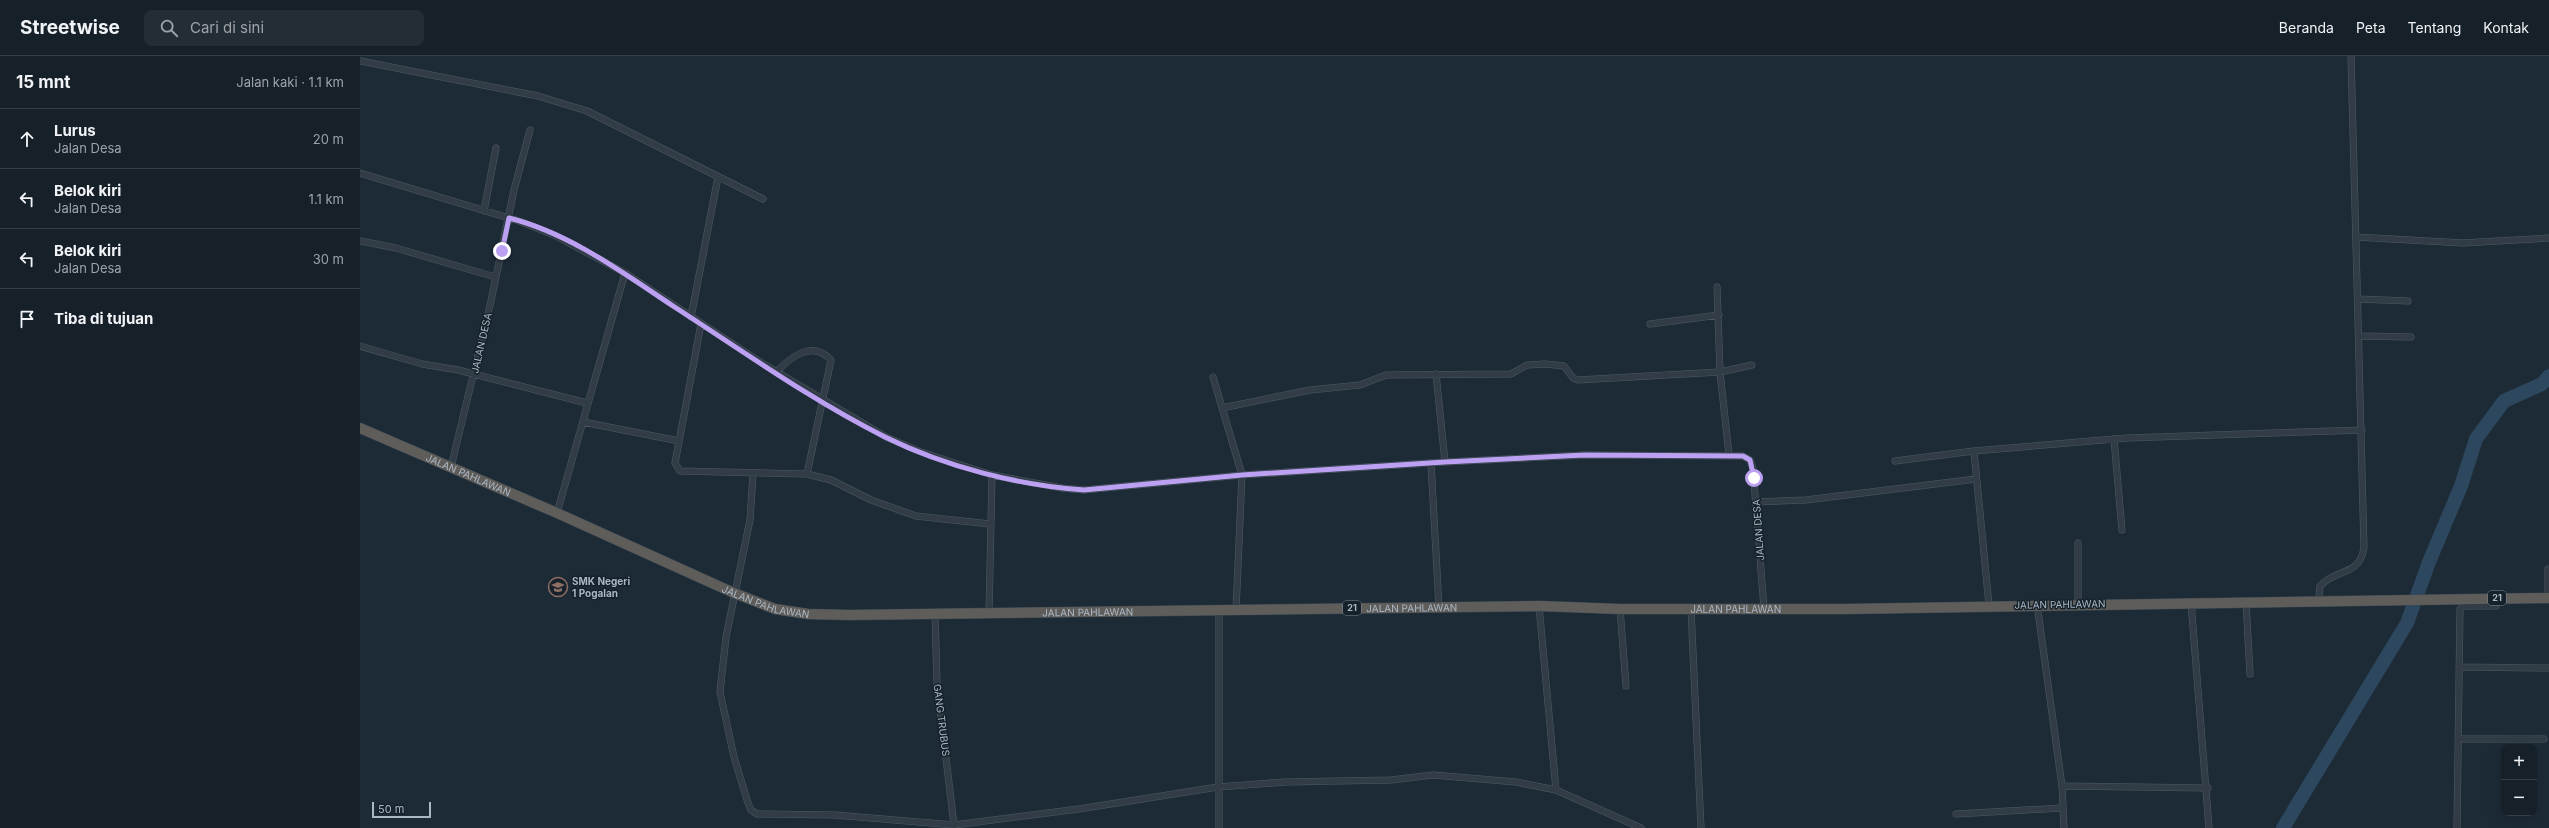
<!DOCTYPE html>
<html lang="id">
<head>
<meta charset="utf-8">
<style>
	:root { --surface:#162029; --page:#232d35; --text:#f1f3f6; --muted:#9ea3a8; --line:#353e46 }
	body { margin:0; font-family:Inter,sans-serif; background:var(--page); color:var(--text) }
	.controls { position:absolute; right:12px; bottom:12px; display:grid; overflow:hidden; border-radius:8px; box-shadow:0 4px 16px #0002 }
	.controls button { width:36px; height:36px; display:grid; place-items:center; padding:0; border:0; border-bottom:1px solid var(--line); background:var(--surface); color:var(--text); font:20px sans-serif }
	.scale { position:absolute; left:12px; bottom:10px; width:59px; box-sizing:border-box; padding-left:4px; border:2px solid #aab7c5; border-top:0; font-size:11px; line-height:14px; white-space:nowrap; color:#aab7c5; -webkit-text-stroke:3px #16212b; paint-order:stroke }
	.stop { position:absolute; width:12px; height:12px; margin:-9px; border:3px solid #bca0f2; border-radius:50%; background:#fff }
	.stop.end { background:#bca0f2; border-color:#fff; box-shadow:0 1px 4px #0008 }
	.list { margin:0; padding:0; list-style:none }
	h2 { display:flex; justify-content:space-between; align-items:center; height:52px; margin:0; padding:0 16px; font-size:17px }
	h2 small { font-size:13px; font-weight:400; color:var(--muted) }
	.list li { display:grid; grid-template-columns:26px 1fr auto; gap:12px; align-items:center; box-sizing:border-box; height:60px; padding:0 16px; border-top:1px solid var(--line) }
	.list b { display:block; font-size:15px; white-space:nowrap }
	.list p { margin:0; font-size:13px; white-space:nowrap; color:var(--muted) }
	.list em { font-size:13px; font-style:normal; color:var(--muted) }
	.icon { flex:none; width:22px; height:22px; fill:none; stroke:currentColor; stroke-width:2; stroke-linecap:round; stroke-linejoin:round }
	.map { position:relative; flex:none; width:2189px; height:772px; overflow:hidden }
	header { display:flex; align-items:center; gap:24px; box-sizing:border-box; height:56px; padding:0 20px; background:var(--surface); border-bottom:1px solid var(--line) }
	header strong { font-size:19px }
	nav { display:flex; gap:22px; margin-inline-start:auto; font-size:14px }
	.search { width:280px; height:36px; background:var(--page); display:flex; align-items:center; gap:10px; box-sizing:border-box; padding:0 14px; border-radius:8px; color:var(--muted); font-size:15px }
	main { display:flex }
	aside { flex:1; background:var(--surface) }
	.map>svg:first-child { display:block }
</style>
</head>
<body>
<header>
<strong>Streetwise</strong>
<div class="search"><svg class="icon" aria-label="search" viewBox="0 0 24 24"><circle cx="10" cy="10" r="6"/><path d="M15 15l6 6"/></svg>Cari di sini</div>
<nav><a>Beranda</a><a>Peta</a><a>Tentang</a><a>Kontak</a></nav>
</header>
<main>
<aside>
<h2>15 mnt<small>Jalan kaki · 1.1 km</small></h2>
<ul class="list">
<li><svg class="icon" aria-label="ahead" viewBox="0 0 24 24"><path d="M12 20V5M6 11l6-6 6 6"/></svg><div><b>Lurus</b><p>Jalan Desa</p></div><em>20 m</em></li>
<li><svg class="icon" aria-label="left" viewBox="0 0 24 24"><path d="M17 20v-9H6M10 6l-5 5 5 5"/></svg><div><b>Belok kiri</b><p>Jalan Desa</p></div><em>1.1 km</em></li>
<li><svg class="icon" aria-label="left" viewBox="0 0 24 24"><path d="M17 20v-9H6M10 6l-5 5 5 5"/></svg><div><b>Belok kiri</b><p>Jalan Desa</p></div><em>30 m</em></li>
<li><svg class="icon" aria-label="arrive" viewBox="0 0 24 24"><path d="M6 21V4h12l-3 4 3 4H6"/></svg><div><b>Tiba di tujuan</b></div></li>
</ul>
</aside>
<div class="map">
<svg width="2189" height="772" viewBox="0 0 2189 772">
	<rect width="100%" height="100%" fill="#1d2b37"/>
	<g fill="none" stroke-linecap="round" stroke-linejoin="round">
		<path stroke="#2d475e" stroke-width="14" d="M1923,772l124,-205 22,-61 32,-76 15,-47 28,-38 38,-17 7,-8"/>
		<defs>
			<path id="minor" d="M0,5l178,35 49,15 176,88
				M0,117l159,48 35,14 71,38 132,87 129,77 32,14 74,24 70,13 22,2 158,-15 203,-13 139,-7 159,1 7,4 3,9 11,139
				M124,155l12,-63
				M1996,181l107,6 86,-5
				M0,185l36,7 99,29
				M1357,231l3,85 9,83
				M1998,243l50,2
				M331,261l27,-140
				M341,268l-26,139 5,8 127,3 24,-114c-19,-21 -41,-2 -55,12
				M1290,268l69,-9
				M1999,280l52,1
				M0,290l62,18 36,6 129,33
				M1076,318l9,88
				M853,321l29,98 -6,135
				M862,352l88,-18 50,-5 26,-10 125,-1 16,-9 18,-1 19,2 9,12 5,2 142,-8 32,-7
				M223,366l96,19
				M1754,383l8,91
				M1535,405l79,-10
				M1071,407l8,144
				M91,411l40,-166 23,-111 16,-60
				M393,418l-3,46 -24,117 -6,55 14,65 14,46 3,7 6,4 78,1 119,10 125,-16 139,-22 67,-5 106,-2 42,-5 83,7 40,8 85,38
				M447,418l24,6 40,20 45,16 74,8
				M1396,446l50,-2 170,-21
				M197,457l68,-240
				M2188,513v29
				M1959,544l1,-14c16,-18 39,-9 44,-38l-13,-492
				M1831,546l18,226
				M1886,546l4,72
				M1718,547v-60
				M1677,548l25,182 2,42
				M1629,549l-15,-154 153,-13 235,-8
				M1179,550l17,184
				M859,553v219
				M1260,553l6,77
				M1331,553l10,219
				M575,558l2,69 17,142
				M629,558l3,-139
				M2100,611l89,1
				M2099,683h85
				M1702,730l146,2
				M1596,758l106,-6
				M2097,772l3,-219 4,-3h32v-8"/>
			<g id="trunk">
				<path id="s1" d="M0,372l197,85 177,80 41,16 33,5 41,1 690,-9 81,3h226l703,-11"/>
			</g>
		</defs>
		<use href="#minor" stroke="#4e5a66" stroke-width="7"/>
		<use href="#trunk" stroke="#3b4752" stroke-width="11"/>
		<use href="#minor" stroke="#313c47" stroke-width="6"/>
		<use href="#trunk" stroke="#5e5d5a" stroke-width="10"/>
	</g>
	<g fill="none" stroke-linecap="round" stroke-linejoin="round">
		<path stroke="#bca0f2" stroke-width="5" d="M142,195l7,-33c60,15 113,54 164,88 70,45 138,94 212,131 61,30 132,48 199,53l158,-15 203,-13 139,-7 159,1 7,4 4,18"/>
	</g>
	<defs>
		<symbol id="school-ring" viewBox="-11 -11 22 22"><circle r="9.5" fill="#16212b" stroke="#8d6e63" stroke-width="1.5"/><path d="M0-5L7-2L0 1L-7-2ZM-4 1L0 2.5L4 1V4Q0 6-4 4Z" fill="#8d6e63"/></symbol>
	</defs>
	<g fill-rule="evenodd">
		<use href="#school-ring" x="187" y="520" width="22" height="22"/>
	</g>
	<g text-anchor="middle" stroke-width="3" stroke-linejoin="round" paint-order="stroke">
		<g fill="#16212b" stroke="#7e8a97" stroke-width="1">
			<rect x="2128" y="535" width="18" height="14" rx="3"/>
			<rect x="983" y="545" width="18" height="14" rx="3"/>
		</g>
		<g font-size="9" font-weight="bold" fill="#aab7c5">
			<text x="2137" y="545">21</text>
			<text x="992" y="555">21</text>
		</g>
		<g font-size="10" fill="#aab7c5" stroke="#16212b">
			<text transform="translate(121 287) rotate(-77)" y="4">JALAN DESA</text>
			<text dy="4" stroke="none"><textPath href="#s1" startOffset="118">JALAN PAHLAWAN</textPath></text>
			<text transform="translate(1398 474) rotate(-94)" y="4">JALAN DESA</text>
			<text dy="4" stroke="none"><textPath href="#s1" startOffset="442">JALAN PAHLAWAN</textPath></text>
			<text transform="translate(1700 548) rotate(-1)" y="4">JALAN PAHLAWAN</text>
			<text dy="4" stroke="none"><textPath href="#s1" startOffset="1090">JALAN PAHLAWAN</textPath></text>
			<text dy="4" stroke="none"><textPath href="#s1" startOffset="1414">JALAN PAHLAWAN</textPath></text>
			<text dy="4" stroke="none"><textPath href="#s1" startOffset="766">JALAN PAHLAWAN</textPath></text>
			<text transform="translate(582 664) rotate(83)" y="4">GANG TRUBUS</text>
		</g>
		<g font-size="10" font-weight="bold" fill="#aab7c5" stroke="#16212b" text-anchor="start">
			<text x="212" y="529">SMK Negeri<tspan x="212" dy="12">1 Pogalan</tspan></text>
		</g>
	</g>
</svg>
<div class="controls">
<button>+</button>
<button>−</button>
</div>
<div class="scale">50 m</div>
<div class="stop" style="left:1394px;top:422px"></div>
<div class="stop end" style="left:142px;top:195px"></div>
</div>
</main>
</body>
</html>
